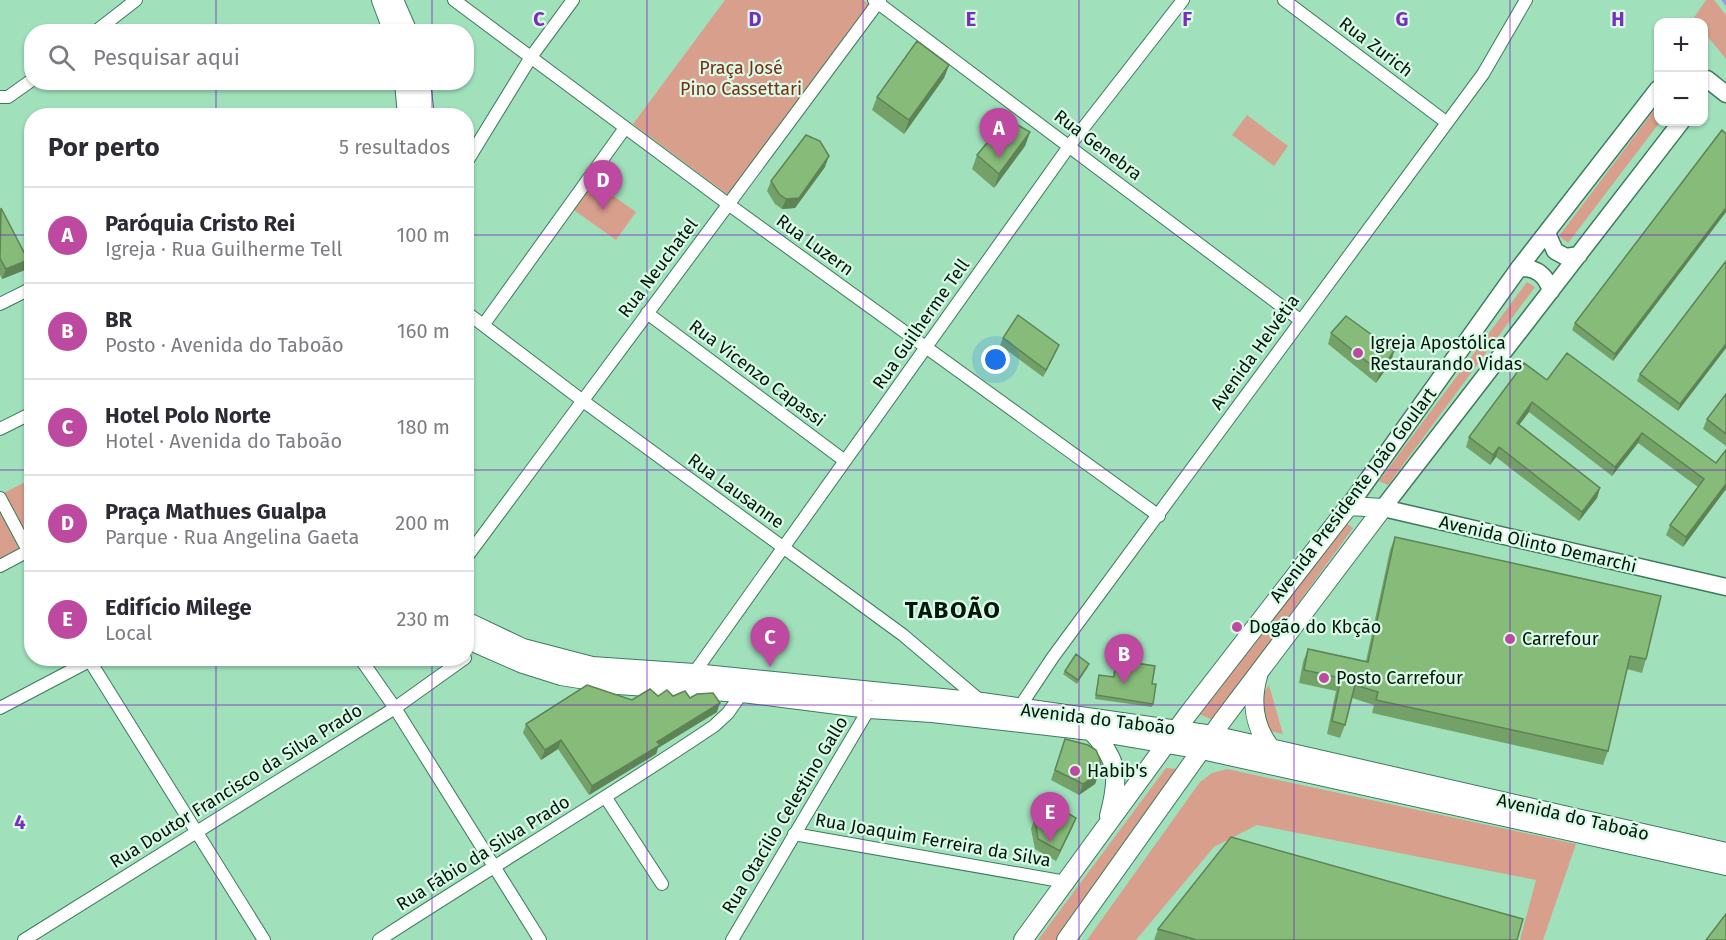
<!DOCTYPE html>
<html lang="pt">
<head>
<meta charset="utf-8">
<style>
	:root { --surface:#fff; --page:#f2f2f3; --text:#2b2b33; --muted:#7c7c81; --line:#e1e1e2; --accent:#be49a0 }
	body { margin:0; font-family:"Fira Sans",sans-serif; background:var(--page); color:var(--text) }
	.controls { position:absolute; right:18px; top:18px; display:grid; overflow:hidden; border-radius:12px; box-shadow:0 2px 4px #0004 }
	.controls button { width:54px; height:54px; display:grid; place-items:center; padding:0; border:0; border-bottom:2px solid var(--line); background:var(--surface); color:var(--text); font:30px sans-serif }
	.you { position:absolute; left:996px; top:360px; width:21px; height:21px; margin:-15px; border:4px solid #fff; border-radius:50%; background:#1a73e8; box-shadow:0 0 0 9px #1a73e833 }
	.badge { display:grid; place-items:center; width:39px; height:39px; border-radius:50%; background:var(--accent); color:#fff; font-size:20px; font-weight:700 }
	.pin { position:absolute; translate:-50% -50px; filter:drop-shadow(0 2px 3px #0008) }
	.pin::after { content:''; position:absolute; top:32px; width:21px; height:18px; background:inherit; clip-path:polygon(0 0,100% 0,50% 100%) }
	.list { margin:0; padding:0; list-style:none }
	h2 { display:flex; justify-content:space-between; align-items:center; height:78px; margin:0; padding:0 24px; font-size:26px }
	h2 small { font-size:20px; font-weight:400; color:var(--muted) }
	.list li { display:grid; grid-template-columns:39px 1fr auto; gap:18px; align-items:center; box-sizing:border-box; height:96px; padding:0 24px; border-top:2px solid var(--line) }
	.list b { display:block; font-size:22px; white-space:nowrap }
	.list p { margin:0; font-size:20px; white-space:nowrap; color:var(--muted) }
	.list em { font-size:20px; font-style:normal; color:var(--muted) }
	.icon { flex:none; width:33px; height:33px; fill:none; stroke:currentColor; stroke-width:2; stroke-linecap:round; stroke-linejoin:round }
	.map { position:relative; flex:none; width:1726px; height:940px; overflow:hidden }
	.search { position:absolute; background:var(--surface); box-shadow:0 2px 4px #0004; left:24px; top:24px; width:450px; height:66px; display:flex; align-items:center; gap:15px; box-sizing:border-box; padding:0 21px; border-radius:24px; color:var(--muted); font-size:22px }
	.panel { position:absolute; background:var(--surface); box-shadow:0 2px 4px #0004; left:24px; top:108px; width:450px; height:558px; border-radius:24px }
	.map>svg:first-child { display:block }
</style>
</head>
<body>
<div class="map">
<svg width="1726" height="940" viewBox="0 0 1726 940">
	<rect width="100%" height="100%" fill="#a0e1bc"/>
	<path fill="#d89f8c" d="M725,0h138l7,5 -142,190 -95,-71z
		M1706,0h8l12,15v44l-22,-27v-10h-8l-3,-3z
		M1658,105l2,17 -92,121 -9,-7z
		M1247,115l41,31 -14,20 -42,-31z
		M591,180l45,32 -20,28 -45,-32z
		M1527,282l8,5 -147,198 -9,-4z
		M31,479v67l-29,-52z
		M0,507l23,44 -23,12z
		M1342,520l11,8 -140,192 -14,-6z
		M1269,685l14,49 -13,-3 -8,-7v-28z
		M1166,768l12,1 -120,171h-20z
		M1227,769l349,75 -33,96h-23l16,-60 -279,-55 -43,22 -78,93h-49l113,-158 12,-9z"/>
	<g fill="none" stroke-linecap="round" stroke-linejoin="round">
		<path stroke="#979de8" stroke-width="4.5" d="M1724,0l2,3"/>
		<defs>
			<path id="street" d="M454,0l274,204 431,312
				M874,0l426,320
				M1284,0l162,122
				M95,32l41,-32
				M0,97h8l24,-17
				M466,163l65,-106 42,-57
				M0,304l32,-16
				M466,312l117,89 320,234 79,67
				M647,313l198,148
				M484,324l141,-196
				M0,429l32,-16
				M0,498l32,60
				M466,558l414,-558
				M0,566l32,-17
				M88,658l176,282
				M360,658l35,50 145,232
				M694,673l376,-528 113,-145
				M0,708l95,-50
				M1017,711l36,-54 430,-583 43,-74
				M606,798l56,86
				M794,834l272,48
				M24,940l371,-232 70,-50
				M379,940c111,-72 225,-140 335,-214l14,-13 14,-20
				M732,940l137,-231"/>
			<path id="secondary" d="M1707,79l19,15
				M1681,122l-298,386 343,79
				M1547,233l8,18 11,6 13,-2
				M1519,268c17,-1 27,7 32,23
				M1349,506l170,-238 139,-179"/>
			<path id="primary" d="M381,0l12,32
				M394,0l14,32
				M404,82l3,34
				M421,82l4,34
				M466,621l57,27 69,18 102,7 288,29 231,33 513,117
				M466,639l57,25 38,12 56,9 125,8 127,16 63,4 159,18 111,19 524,116
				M1258,676c-7,25 -4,50 12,71
				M1091,731c29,30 28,47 18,85
				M1023,940l165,-226 161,-208 34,2
				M1066,940l156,-219 161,-213"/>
		</defs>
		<use href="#street" stroke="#3c7b5b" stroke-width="14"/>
		<use href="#secondary" stroke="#3c7b5b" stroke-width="19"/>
		<use href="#primary" stroke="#3c7b5b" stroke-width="20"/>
		<use href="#street" stroke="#fff" stroke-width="12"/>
		<use href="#secondary" stroke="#fff" stroke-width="16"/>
		<use href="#primary" stroke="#fff" stroke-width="18"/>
	</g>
	<path fill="#73a168" d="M949,65l-5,13 -40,56 -32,-24 5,-13z
		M1030,132l-5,14 -31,42 -22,-19 5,-14z
		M1726,134v78l-113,149 -41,-31 3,-7z
		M825,167l-30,41 -13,1 -7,-5 -8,-13 4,-10z
		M0,209l28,51 -3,10 -23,9 -2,-4z
		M1726,261v87l-48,63 -41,-30 3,-7z
		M1331,333l63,18 -3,11 -15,21 -48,-39z
		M1003,338l53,14 -13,25 -43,-32z
		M1547,380l169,83 10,-13v39l-43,58 -17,-12 4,-10 28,-38 -60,-44 -26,33 -83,-64 -10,13 81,63 -3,10 -18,23 -83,-64 -6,8 -24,-18 3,-10z
		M1726,394v52l-23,-17 4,-10z
		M1395,537l251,122 -4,14 -15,-4 -19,82 -5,14 -231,-52 2,-8 -22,-7 -7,27 -5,13 -13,-4 9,-43 -37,-8 4,-21 5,-13 58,12 24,-111z
		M1116,660l36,24 1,20 -1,3 -57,-8 4,-24 14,2z
		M1088,667l-11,17 -14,-10 2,-3z
		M658,696h15l17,2 27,14 -59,36 -2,6 -67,41 -31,-46 -17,11 -18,-27 3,-9 106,-24z
		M1065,739l34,34 -4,11 -16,11 -28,-15z
		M1036,808l40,10 -4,10 -16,33 -21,-12 -4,-20 3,-9 -1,-2z
		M1158,929l359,11h-363z"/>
	<path fill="#5e8355" d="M949,65l-5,13 -40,56 5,-14z
		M1030,132l-5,14 -31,42 5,-14z
		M829,156l-4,11 -30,41 -13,1 4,-10z
		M1726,208v4l-113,149 2,-7z
		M28,260l-3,10 -23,9 4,-10z
		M1726,344v4l-48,63 2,-7z
		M1059,345l-3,7 -13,25 3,-7z
		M1394,351l-3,11 -15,21 4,-11z
		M1532,402l-3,10 -16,21 4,-10z
		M1642,433l-4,10 -26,33 3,-9z
		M1499,447l-3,10 -6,8 3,-10z
		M1726,484v5l-43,58 3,-10z
		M1600,488l-3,10 -18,23 3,-9z
		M720,703l-3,9 -59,36 -2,6 -67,41 3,-9 65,-44z
		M561,740l-3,9 -17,11 4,-10z
		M1099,773l-4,11 -16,11 4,-11z
		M1076,818l-4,10 -16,33 4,-10z"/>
	<path fill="#86bb79" stroke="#5e8355" stroke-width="1.5" d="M917,41l32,24 -40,55 -32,-23z
		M1007,119l23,13 -31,42 -22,-19z
		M1722,130l4,4v74l-111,146 -40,-31z
		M806,135l14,6 9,15 -30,42 -13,1 -7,-5 -8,-13z
		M1,208l27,52 -22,9 -6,-11z
		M1726,261v83l-46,60 -40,-30z
		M1018,315l41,30 -13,25 -43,-32z
		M1346,316l48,35 -14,21 -49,-39z
		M1567,353l149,110 10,-13v34l-40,53 -16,-12 34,-46 -62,-46 -27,34 -83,-65 -15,21 83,65 -18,24 -83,-65 -6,8 -24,-18 55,-74 23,17z
		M1726,394v40l-19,-15z
		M1395,537l266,59 -15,63 -16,-3 -22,95 -232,-51 2,-8 -23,-7 -10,40 -13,-4 9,-43 -37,-8 4,-21 60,13z
		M1076,654l13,10 -11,16 -13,-9z
		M1116,660l39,6 -3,18h4l-3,20 -57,-9 3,-20 15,2z
		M587,685l45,15 18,-11 8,7 9,-6 6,6 12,-5 5,7 7,-4 16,-1 7,10 -63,39 3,3 -68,41 -31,-46 -16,10 -19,-26z
		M1065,739l23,6 8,5 3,7 2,7 -2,9 -16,11 -28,-14z
		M1044,799l32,19 -16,33 -22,-12 -3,-21 5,-6 -4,-4z
		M1231,837l292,82 -6,21h-320l-39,-11z
		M1726,914v26h-20z"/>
	<path fill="none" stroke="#7b2cbf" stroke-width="1.5" stroke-opacity="0.55" d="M216,0v32M432,0v32M647,0v940M863,0v940M1079,0v940M1294,0v940M1510,0v940M216,82v34M432,82v34M0,235h32M466,235h1260M0,470h32M466,470h1260M216,658v282M432,658v282M0,705h1726"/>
	<g fill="#be49a0" stroke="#dafae7" stroke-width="2">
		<circle cx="1358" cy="353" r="6"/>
		<circle cx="1237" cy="627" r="6"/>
		<circle cx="1510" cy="639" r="6"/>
		<circle cx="1324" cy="678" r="6"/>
		<circle cx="1075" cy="771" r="6"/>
	</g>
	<g text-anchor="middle" stroke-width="4.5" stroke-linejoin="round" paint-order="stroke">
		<g font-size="18" fill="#00170a" stroke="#dafae7">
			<text transform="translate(1376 47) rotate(37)" y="6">Rua Zurich</text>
			<text transform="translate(1098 145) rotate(37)" y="6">Rua Genebra</text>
			<text transform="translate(815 245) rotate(36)" y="6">Rua Luzern</text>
			<text transform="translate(658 268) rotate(-53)" y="6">Rua Neuchatel</text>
			<text transform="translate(921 324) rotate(-55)" y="6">Rua Guilherme Tell</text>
			<text transform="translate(1255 352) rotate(-54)" y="6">Avenida Helvétia</text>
			<text transform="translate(757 373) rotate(37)" y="6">Rua Vicenzo Capassi</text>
			<text transform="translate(736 491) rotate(36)" y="6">Rua Lausanne</text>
			<text transform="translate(1353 495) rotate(-53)" y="6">Avenida Presidente João Goulart</text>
			<text transform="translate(1538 544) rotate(13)" y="6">Avenida Olinto Demarchi</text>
			<text transform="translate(1098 719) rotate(7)" y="6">Avenida do Taboão</text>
			<text transform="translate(236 786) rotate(-32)" y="6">Rua Doutor Francisco da Silva Prado</text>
			<text transform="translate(785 815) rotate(-59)" y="6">Rua Otacílio Celestino Gallo</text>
			<text transform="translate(1573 817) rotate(13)" y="6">Avenida do Taboão</text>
			<text transform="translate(933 840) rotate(10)" y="6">Rua Joaquim Ferreira da Silva</text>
			<text transform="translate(483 853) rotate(-32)" y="6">Rua Fábio da Silva Prado</text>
		</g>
		<g font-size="18" fill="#792f14" stroke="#dafae7">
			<text x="741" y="74">Praça José<tspan x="741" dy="21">Pino Cassettari</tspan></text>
		</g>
		<g font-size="18" fill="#00170a" stroke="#dafae7" text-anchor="start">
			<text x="1370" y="349">Igreja Apostólica<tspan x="1370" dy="21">Restaurando Vidas</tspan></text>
			<text x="1249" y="633">Dogão do Kbção</text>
			<text x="1522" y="645">Carrefour</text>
			<text x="1336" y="684">Posto Carrefour</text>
			<text x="1087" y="777">Habib's</text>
		</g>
		<g font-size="24" font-weight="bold" letter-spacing="1.5" fill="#00170a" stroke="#dafae7">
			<text x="953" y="618">TABOÃO</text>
		</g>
	</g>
	<g font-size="20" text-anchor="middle" font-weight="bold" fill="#7b2cbf" stroke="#dafae7" stroke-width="4.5" stroke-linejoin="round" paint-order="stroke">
		<text x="539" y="26">C</text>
		<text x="755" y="26">D</text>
		<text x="971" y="26">E</text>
		<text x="1187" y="26">F</text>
		<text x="1402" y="26">G</text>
		<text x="1618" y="26">H</text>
		<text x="20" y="829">4</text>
	</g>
</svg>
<div class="controls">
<button>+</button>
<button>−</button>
</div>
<div class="you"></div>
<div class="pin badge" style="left:999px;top:158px">A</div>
<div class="pin badge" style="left:1124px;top:684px">B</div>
<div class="pin badge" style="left:770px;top:667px">C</div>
<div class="pin badge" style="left:603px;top:210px">D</div>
<div class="pin badge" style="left:1050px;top:842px">E</div>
<div class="search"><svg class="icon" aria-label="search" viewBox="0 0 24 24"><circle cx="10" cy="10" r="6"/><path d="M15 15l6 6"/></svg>Pesquisar aqui</div>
<section class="panel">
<h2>Por perto<small>5 resultados</small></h2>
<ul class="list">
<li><span class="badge">A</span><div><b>Paróquia Cristo Rei</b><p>Igreja · Rua Guilherme Tell</p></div><em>100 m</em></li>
<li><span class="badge">B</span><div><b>BR</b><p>Posto · Avenida do Taboão</p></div><em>160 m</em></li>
<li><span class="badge">C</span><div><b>Hotel Polo Norte</b><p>Hotel · Avenida do Taboão</p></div><em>180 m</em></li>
<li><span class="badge">D</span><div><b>Praça Mathues Gualpa</b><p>Parque · Rua Angelina Gaeta</p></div><em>200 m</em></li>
<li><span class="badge">E</span><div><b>Edifício Milege</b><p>Local</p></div><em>230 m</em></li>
</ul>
</section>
</div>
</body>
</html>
